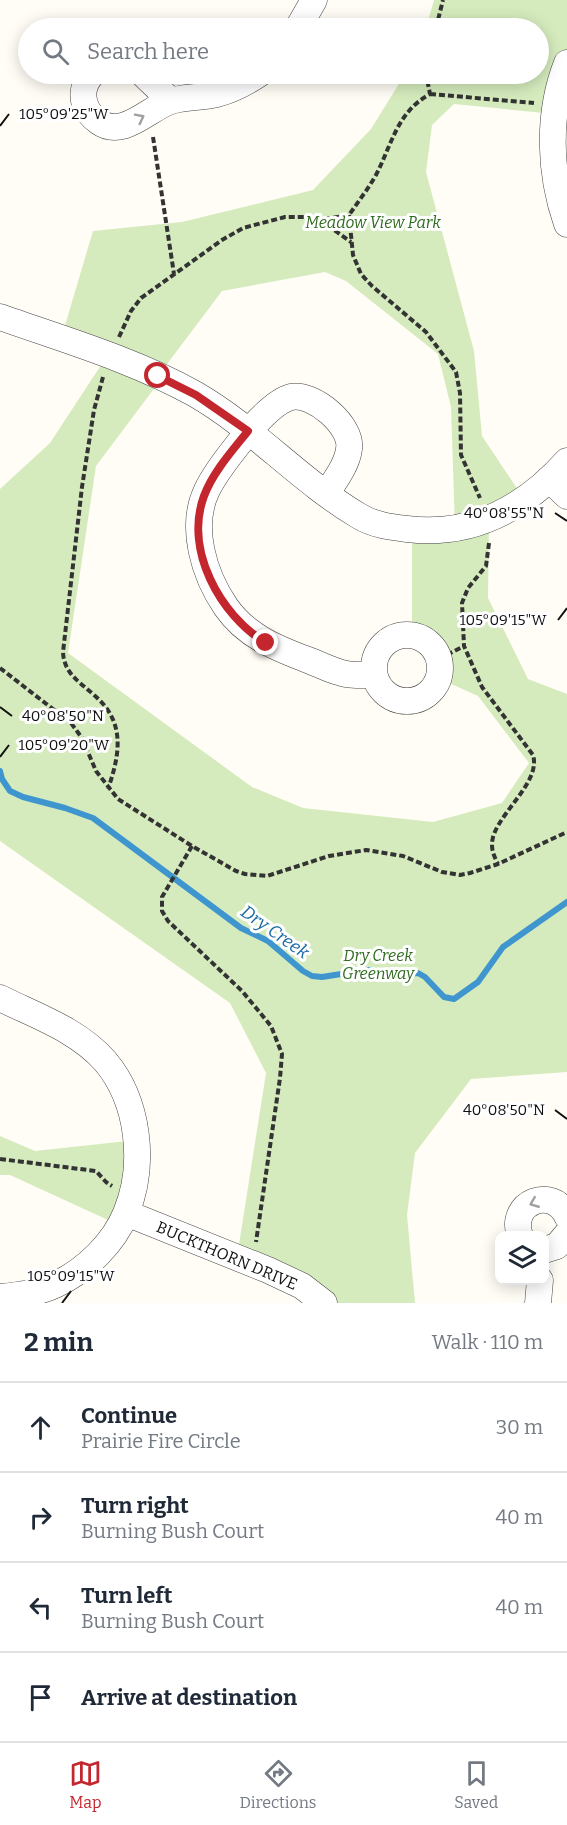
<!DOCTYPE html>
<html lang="en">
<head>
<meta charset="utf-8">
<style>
	:root { --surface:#fff; --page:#f6f6f7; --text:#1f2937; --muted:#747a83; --line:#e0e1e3; --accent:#c4262e }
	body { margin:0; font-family:Bitter,serif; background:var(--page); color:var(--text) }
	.controls { position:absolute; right:18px; bottom:18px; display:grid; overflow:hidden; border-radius:12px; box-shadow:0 3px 15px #0003 }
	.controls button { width:54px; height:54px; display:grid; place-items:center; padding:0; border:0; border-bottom:2px solid var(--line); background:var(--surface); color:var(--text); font:30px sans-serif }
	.stop { position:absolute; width:18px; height:18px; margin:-14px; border:4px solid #c4262e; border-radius:50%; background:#fff }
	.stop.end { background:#c4262e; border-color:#fff; box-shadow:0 2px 6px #0008 }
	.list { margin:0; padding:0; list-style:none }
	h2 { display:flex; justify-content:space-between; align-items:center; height:78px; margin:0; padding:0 24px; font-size:26px }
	h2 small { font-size:20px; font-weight:400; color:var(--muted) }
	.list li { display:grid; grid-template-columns:39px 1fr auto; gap:18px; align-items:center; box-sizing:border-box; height:90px; padding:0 24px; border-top:2px solid var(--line) }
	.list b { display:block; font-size:22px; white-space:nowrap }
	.list p { margin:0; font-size:20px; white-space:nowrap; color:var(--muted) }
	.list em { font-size:20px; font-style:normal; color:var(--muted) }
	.icon { flex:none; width:33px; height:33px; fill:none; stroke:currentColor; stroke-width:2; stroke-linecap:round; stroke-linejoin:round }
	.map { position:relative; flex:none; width:567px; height:1303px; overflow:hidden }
	.search { position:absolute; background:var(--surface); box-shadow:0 3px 15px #0003; left:18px; right:18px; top:18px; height:66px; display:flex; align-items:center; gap:15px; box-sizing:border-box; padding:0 21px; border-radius:33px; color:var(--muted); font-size:22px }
	.sheet { height:438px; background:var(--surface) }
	nav { display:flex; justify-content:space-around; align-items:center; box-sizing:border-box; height:84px; border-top:2px solid var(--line); background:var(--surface); font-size:16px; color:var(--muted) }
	nav a { display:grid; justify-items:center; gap:3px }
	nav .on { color:var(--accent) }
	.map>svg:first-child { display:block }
</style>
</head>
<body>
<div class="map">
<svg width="567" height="1303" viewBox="0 0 567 1303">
	<rect width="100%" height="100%" fill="#fffdf5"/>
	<path fill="#d5ebbd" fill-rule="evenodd" d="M434,0h133v63l-13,51 -100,-10 -22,21 -6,47 48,179 8,85 42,63 -35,21 -1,78 40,81 39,15v378l-96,7 -56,74 -8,62 8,88h-91l-87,-46 29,-184 -36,-70 -230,-162v-352l50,-46 57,-87 -46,-17 32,-108 89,-9 131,-32 58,-61 34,-55h133v-46h-112zM325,272l21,9 92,73 13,53 4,121 -43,1v106c21,5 31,24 26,43l40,18 51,67 -27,40 -69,19 -130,-14 -51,-21 -184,-134 28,-187 66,-88 -4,-2 64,-85z
		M0,1136l35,15 102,-11 -18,85 -109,-50h-10z"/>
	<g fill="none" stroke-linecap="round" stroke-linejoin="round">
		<path stroke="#3f96cf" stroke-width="6" d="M0,771l2,8 8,12 13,6 42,11 28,10 148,110 27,13 35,30 9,5 10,1 45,-7 11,1 16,5 24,-3 7,4 19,20 10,2 24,-17 25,-35 64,-45"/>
		<defs>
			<path id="minor" d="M298,28l16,-28
				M567,63c-20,51 -18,110 0,161
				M92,74c-7,8 -11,19 -7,30 2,8 7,13 14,18 24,17 50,-14 72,-21 15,-5 31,-3 46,-7 15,-4 30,-12 42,-20
				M143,74l28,27
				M0,317c65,23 134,43 195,77 59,34 105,87 164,122 15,9 31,11 48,13 65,8 117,-20 160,-68
				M549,479l18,17
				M327,493c8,-13 20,-28 22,-44 4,-23 -36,-57 -58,-52 -16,4 -38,29 -48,41 -13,17 -27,33 -36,52 -18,37 -3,85 19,117 20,29 50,41 82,53 11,4 22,10 34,13 10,3 21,2 32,2
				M374 668a33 33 0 1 1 66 0a33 33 0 1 1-66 0Z
				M0,998c36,18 78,32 105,63 34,40 41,104 21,152 -12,30 -40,57 -69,71 -18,9 -37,11 -57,13
				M126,1213l142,57 34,16 22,17
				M520,1236c-12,-34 33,-51 47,-20
				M544,1250l13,-4 10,-12
				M538,1303l2,-23"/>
		</defs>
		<use href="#minor" stroke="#444" stroke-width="27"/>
		<path stroke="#333" stroke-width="4" stroke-dasharray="6 3" stroke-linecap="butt" d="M436,28l7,-28
			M430,94l104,9
			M153,137l21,137
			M349,215l4,40 8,19 11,12 54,46 30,40 4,21 1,62 19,43
			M320,220l31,22
			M119,337l12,-26 10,-13 81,-58 21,-12 42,-11h21l14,3 29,-5c9,-13 19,-26 27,-40 16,-31 21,-63 54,-81l-4,-20
			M103,377l-9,33 -12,77 -19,165c1,22 17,30 31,43 32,27 26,59 14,94
			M489,543l-3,23 -18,22 -6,15 2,43 18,41 51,68c9,29 -42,63 -41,90 0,7 3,13 6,19
			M439,659l25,-13
			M0,668l71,55 11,15 14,33 22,28 74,47 44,25 9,3 22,2 62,-20 37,-6 37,6 39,16 18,3 10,-2 28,-9 69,-32
			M192,846l-30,51v14l6,10 74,70 29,35 11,28 -2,24 -24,164
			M0,1159l96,12 10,11 6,4"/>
		<use href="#minor" stroke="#fff" stroke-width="26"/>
	</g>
	<defs><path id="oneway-chevron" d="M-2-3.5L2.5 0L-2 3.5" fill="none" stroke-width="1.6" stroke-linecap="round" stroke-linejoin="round" transform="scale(1.5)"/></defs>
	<g stroke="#a0a0a0">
		<use href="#oneway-chevron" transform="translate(140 118) rotate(-27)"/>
		<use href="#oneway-chevron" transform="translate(534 1203) rotate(158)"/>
	</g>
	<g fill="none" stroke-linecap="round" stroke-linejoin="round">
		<path stroke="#c4262e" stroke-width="8" d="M158,376l38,19 52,36c-16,20 -35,41 -44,65 -20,54 16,119 62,147"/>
	</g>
	<path fill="none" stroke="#111" stroke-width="2" d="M0,126l9,-12M555,513l12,8M558,620l9,-12M0,707l12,9M0,757l9,-12M555,1110l12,9M62,1303l9,-12"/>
	<g text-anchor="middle" stroke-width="6" stroke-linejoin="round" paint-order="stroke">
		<g font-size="16" font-style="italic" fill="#2f6b1f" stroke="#fff">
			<text x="373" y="228">Meadow View Park</text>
			<text x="378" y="961">Dry Creek<tspan x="378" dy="18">Greenway</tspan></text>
		</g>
		<g font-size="16" fill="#111" stroke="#fff">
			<text transform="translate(227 1255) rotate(23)" y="6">BUCKTHORN DRIVE</text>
		</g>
		<g font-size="18" font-style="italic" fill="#1768a6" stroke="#fff">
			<text transform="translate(275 932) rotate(35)" y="6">Dry Creek</text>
		</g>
	</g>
	<g font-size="15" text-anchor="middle" fill="#111" stroke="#fff" stroke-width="6" stroke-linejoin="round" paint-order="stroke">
		<text x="64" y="119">105°09'25"W</text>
		<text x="504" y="518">40°08'55"N</text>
		<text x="503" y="625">105°09'15"W</text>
		<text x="63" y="721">40°08'50"N</text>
		<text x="64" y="750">105°09'20"W</text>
		<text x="504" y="1115">40°08'50"N</text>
		<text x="71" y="1281">105°09'15"W</text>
	</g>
</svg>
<div class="controls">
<button><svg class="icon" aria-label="layers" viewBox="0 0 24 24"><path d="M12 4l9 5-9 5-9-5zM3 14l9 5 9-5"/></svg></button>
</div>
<div class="stop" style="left:158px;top:376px"></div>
<div class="stop end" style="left:266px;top:643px"></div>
<div class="search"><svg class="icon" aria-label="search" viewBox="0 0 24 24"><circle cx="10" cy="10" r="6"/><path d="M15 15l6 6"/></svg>Search here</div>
</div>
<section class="sheet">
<h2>2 min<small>Walk · 110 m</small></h2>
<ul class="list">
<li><svg class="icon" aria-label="ahead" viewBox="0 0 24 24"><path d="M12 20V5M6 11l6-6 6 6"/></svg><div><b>Continue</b><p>Prairie Fire Circle</p></div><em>30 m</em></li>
<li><svg class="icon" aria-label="right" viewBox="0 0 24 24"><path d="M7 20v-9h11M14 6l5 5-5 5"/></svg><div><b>Turn right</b><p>Burning Bush Court</p></div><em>40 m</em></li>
<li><svg class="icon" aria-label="left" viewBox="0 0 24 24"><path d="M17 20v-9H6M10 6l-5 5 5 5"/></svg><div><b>Turn left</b><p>Burning Bush Court</p></div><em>40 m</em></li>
<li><svg class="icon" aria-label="arrive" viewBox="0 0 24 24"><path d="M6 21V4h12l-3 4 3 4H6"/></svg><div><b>Arrive at destination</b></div></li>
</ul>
</section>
<nav>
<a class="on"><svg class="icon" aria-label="map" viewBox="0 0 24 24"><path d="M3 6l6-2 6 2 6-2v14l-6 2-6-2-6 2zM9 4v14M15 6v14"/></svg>Map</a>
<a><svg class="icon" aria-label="directions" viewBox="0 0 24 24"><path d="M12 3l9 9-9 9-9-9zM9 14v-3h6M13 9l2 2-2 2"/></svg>Directions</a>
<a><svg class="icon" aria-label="saved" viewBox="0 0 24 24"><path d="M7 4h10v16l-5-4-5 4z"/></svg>Saved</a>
</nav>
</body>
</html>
